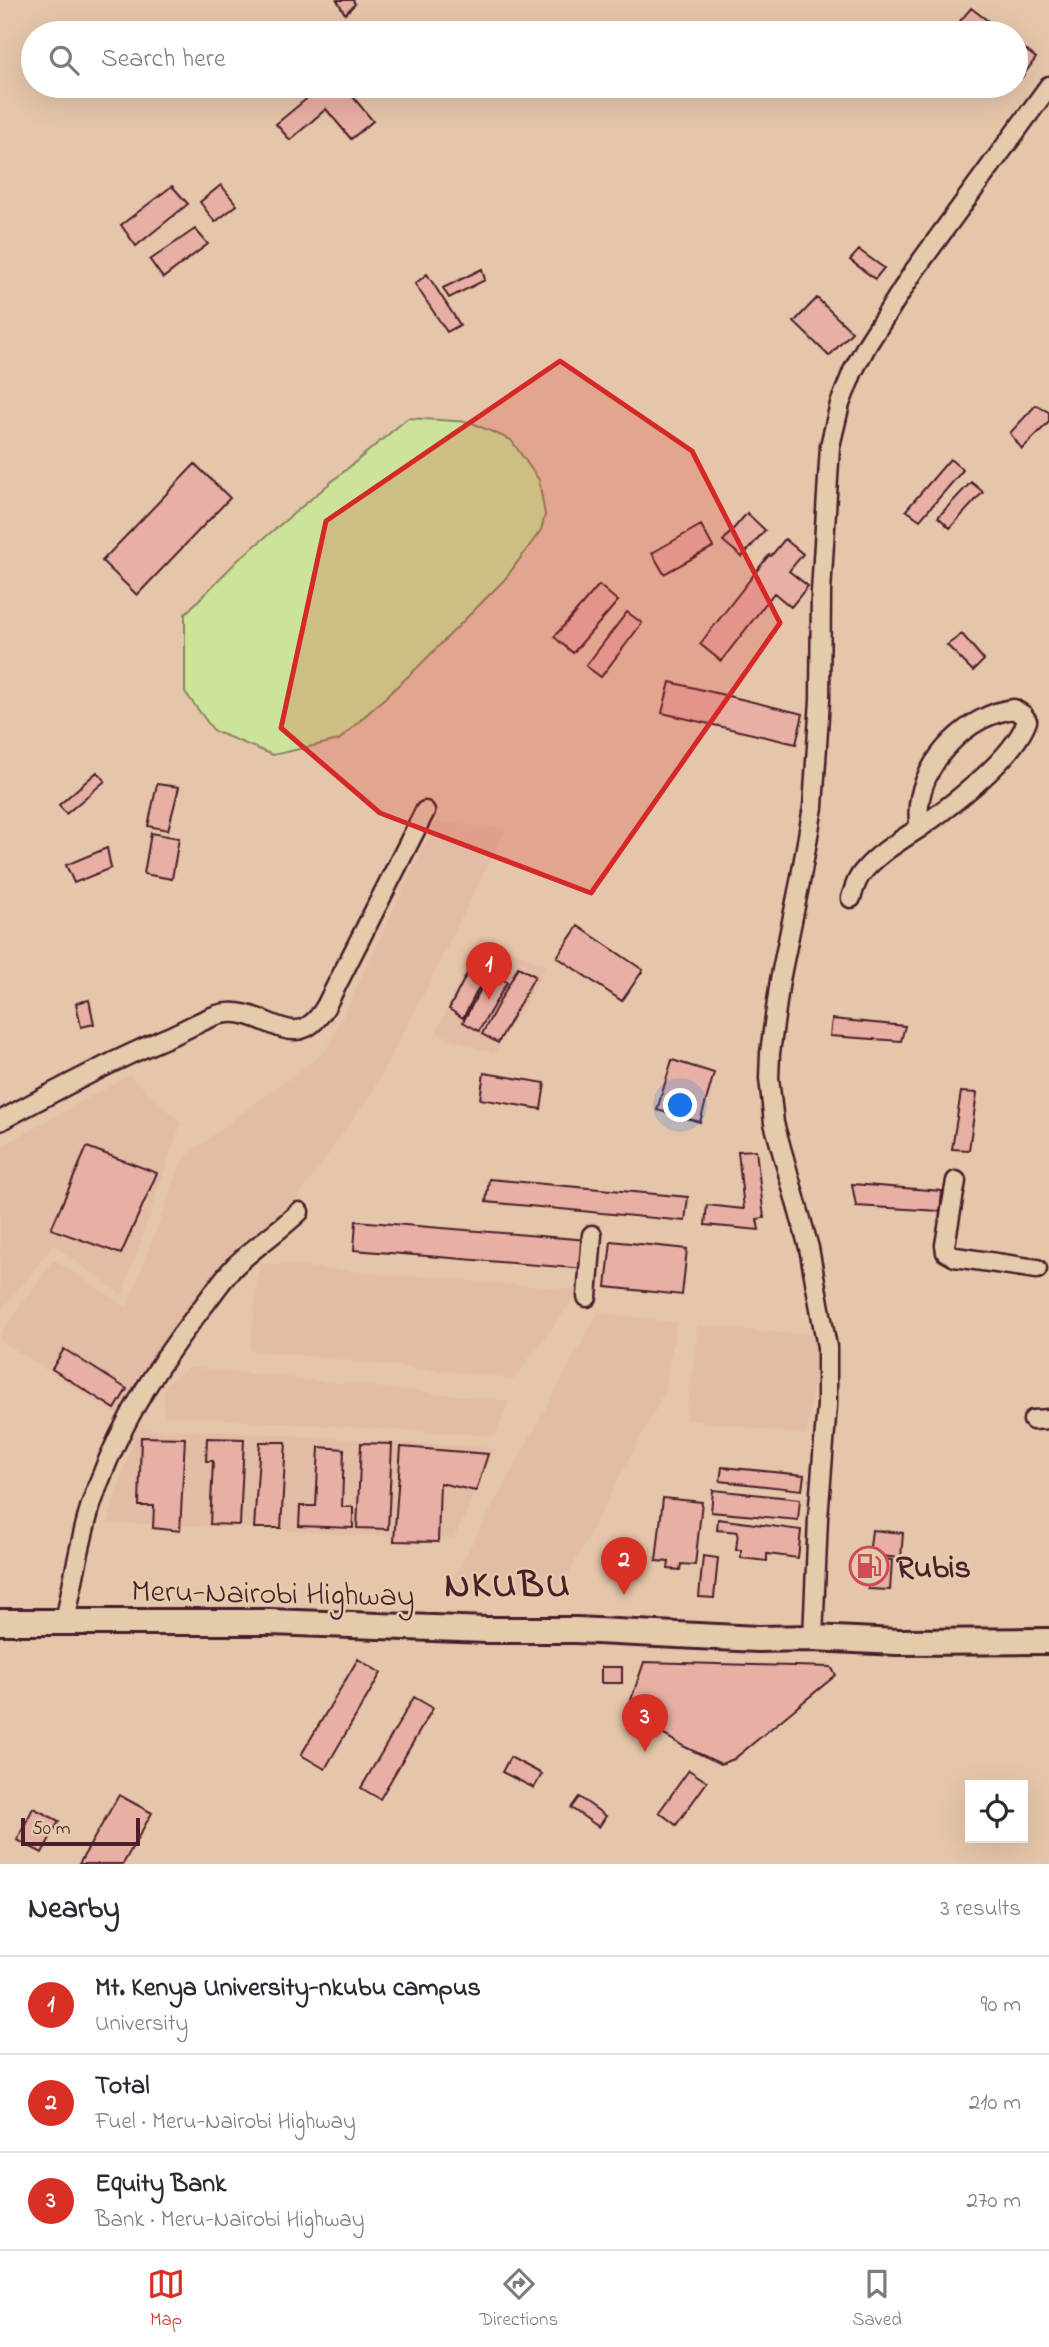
<!DOCTYPE html>
<html lang="en">
<head>
<meta charset="utf-8">
<style>
	:root { --surface:#fff; --page:#f2f2f3; --text:#2b2b33; --muted:#7c7c81; --line:#e1e1e2; --accent:#d93025 }
	body { margin:0; font-family:"Indie Flower",sans-serif; background:var(--page); color:var(--text) }
	.controls { position:absolute; right:21px; bottom:21px; display:grid; overflow:hidden; border-radius:0px; box-shadow:0 7px 28px #0002 }
	.controls button { width:63px; height:63px; display:grid; place-items:center; padding:0; border:0; border-bottom:2px solid var(--line); background:var(--surface); color:var(--text); font:35px sans-serif }
	.scale { position:absolute; left:21px; bottom:18px; width:119px; box-sizing:border-box; padding-left:7px; border:4px solid #4a1f2b; border-top:0; font-size:19px; line-height:24px; white-space:nowrap; color:#4a1f2b; -webkit-text-stroke:5px #e3cbab; paint-order:stroke }
	.you { position:absolute; left:681px; top:1106px; width:24px; height:24px; margin:-18px; border:5px solid #fff; border-radius:50%; background:#1a73e8; box-shadow:0 0 0 10px #1a73e833 }
	.badge { display:grid; place-items:center; width:46px; height:46px; border-radius:50%; background:var(--accent); color:#fff; font-size:23px; font-weight:700 }
	.pin { position:absolute; translate:-50% -58px; filter:drop-shadow(0 2px 4px #0008) }
	.pin::after { content:''; position:absolute; top:37px; width:24px; height:21px; background:inherit; clip-path:polygon(0 0,100% 0,50% 100%) }
	.list { margin:0; padding:0; list-style:none }
	h2 { display:flex; justify-content:space-between; align-items:center; height:91px; margin:0; padding:0 28px; font-size:30px }
	h2 small { font-size:23px; font-weight:400; color:var(--muted) }
	.list li { display:grid; grid-template-columns:46px 1fr auto; gap:21px; align-items:center; box-sizing:border-box; height:98px; padding:0 28px; border-top:2px solid var(--line) }
	.list b { display:block; font-size:26px; white-space:nowrap }
	.list p { margin:0; font-size:23px; white-space:nowrap; color:var(--muted) }
	.list em { font-size:23px; font-style:normal; color:var(--muted) }
	.icon { flex:none; width:38px; height:38px; fill:none; stroke:currentColor; stroke-width:2; stroke-linecap:round; stroke-linejoin:round }
	.map { position:relative; flex:none; width:1049px; height:1864px; overflow:hidden }
	.search { position:absolute; background:var(--surface); box-shadow:0 7px 28px #0002; left:21px; right:21px; top:21px; height:77px; display:flex; align-items:center; gap:18px; box-sizing:border-box; padding:0 24px; border-radius:38px; color:var(--muted); font-size:26px }
	.sheet { height:385px; background:var(--surface) }
	nav { display:flex; justify-content:space-around; align-items:center; box-sizing:border-box; height:98px; border-top:2px solid var(--line); background:var(--surface); font-size:19px; color:var(--muted) }
	nav a { display:grid; justify-items:center; gap:4px }
	nav .on { color:var(--accent) }
	.map>svg:first-child { display:block }
</style>
</head>
<body>
<div class="map">
<svg width="1049" height="1864" viewBox="0 0 1049 1864">
	<rect width="100%" height="100%" fill="#e5c6aa"/>
	<filter id="ink" filterUnits="userSpaceOnUse"><feTurbulence type="fractalNoise" baseFrequency=".0143" numOctaves="2"/><feDisplacementMap in="SourceGraphic" scale="14" xChannelSelector="R" yChannelSelector="G"/><feConvolveMatrix kernelMatrix="1 2 1 2 8 2 1 2 1" color-interpolation-filters="sRGB"/></filter>
	<g filter="url(#ink)">
		<path fill="#e3bca6" d="M436,821l70,8 -94,188 -40,75 -81,116 -60,50 -114,157 -117,-75v-5l54,-75 73,47 57,-150 142,-106z
			M480,936l67,30 -53,88 -58,-21z
			M130,1075l51,48 -59,172 -68,-50 -54,67v-165z
			M259,1263l321,27 -66,89 -264,-29z
			M598,1312l79,11 -13,70 -104,197 -114,1z
			M698,1326l121,10 -12,100 -121,-17z
			M189,1367l320,34 -13,35 -333,-20 1,-30z
			M136,1429l85,2 275,17 -42,90 -107,-3 -91,-7 -148,-5z"/>
		<path fill="#cbe49a" stroke="#8a8262" stroke-width="2" d="M408,418l62,4 41,18 28,40 6,35 -4,15 -36,49 -88,89 -78,72 -66,15 -59,-24 -29,-39v-78l53,-54z"/>
		<path fill="#e8afa4" stroke="#4a1f2b" stroke-width="2" d="M337,0h16l2,4 -10,10z
			M971,8l33,25h-38l-10,-7z
			M1016,42l20,16 -14,19 -6,-5z
			M322,86h22l29,35 -22,18 -25,-30 -36,31 -14,-16z
			M221,185l16,20 -22,17 -15,-20z
			M172,186l16,18 -52,42 -15,-21z
			M195,229l13,15 -45,34 -13,-18z
			M859,250l25,18 -9,11 -25,-19z
			M482,269l3,11 -36,18 -6,-10z
			M427,274l33,51 -13,7 -32,-48z
			M817,298l35,34 -23,24 -35,-34z
			M1036,405l13,7v10l-27,27 -12,-16z
			M950,459l13,11 -43,50 -14,-10z
			M195,464l35,34 -93,97 -35,-34z
			M971,482l12,10 -33,36 -12,-11z
			M747,513l18,17 -23,27 -19,-16z
			M701,525l12,22 -49,27 -12,-21z
			M785,539l18,15 -14,17 19,15 -17,21 -17,-14 -53,68 -21,-17 69,-89 2,1z
			M599,585l19,16 -45,52 -19,-16z
			M627,612l15,11 -41,54 -15,-11z
			M962,634l22,26 -11,11 -26,-26z
			M670,682l133,32 -7,30 -134,-31z
			M97,772l8,9 -39,33 -7,-9z
			M157,784l22,3 -11,43 -20,-4z
			M151,833l28,5 -7,41 -28,-5z
			M107,848l4,20 -37,15 -8,-18z
			M578,926l65,44 -21,31 -65,-44z
			M478,952l17,5 -32,61 -14,-9z
			M518,967l17,9 -37,67 -16,-9z
			M490,972l17,10 -28,49 -16,-9z
			M89,1000l5,24 -13,3 -5,-24z
			M832,1019l73,7 -4,15 -71,-5z
			M672,1060l42,13 -14,49 -43,-12z
			M484,1073l61,10 -4,26 -61,-10z
			M961,1092l16,1 -8,57 -17,-1z
			M87,1147l70,26 -36,81 -70,-25z
			M756,1150l8,68 -7,1 2,11 -54,-5 2,-20 37,4 -6,-58z
			M489,1179l199,18 -3,24 -199,-19z
			M852,1184l90,7 -2,20 -84,-5z
			M356,1221l232,19 -2,29 -232,-19z
			M611,1241l76,8 -5,46 -76,-8z
			M64,1349l63,40 -12,20 -63,-40z
			M141,1437l44,1 -5,93 -27,-3 1,-22h-15z
			M207,1438l37,1 -4,86 -30,-1 3,-63h-7z
			M260,1442h26l-5,86h-27z
			M361,1443l31,1 -4,85 -31,-1z
			M319,1447l25,2 -2,58h11v21l-54,-2 1,-20h16z
			M401,1447l87,7 -12,37 -36,-8 -2,59 -44,-1z
			M722,1467l82,8 -2,15 -82,-9z
			M713,1490l87,9 -2,21 -87,-8z
			M663,1498l39,4 -7,63 -14,-1 -1,6 -12,-1 1,-7 -13,-1z
			M718,1519l83,11 -3,28 -31,-4v7l-26,-3v-8h-5l2,-18 -21,-2z
			M872,1530l31,3 -2,25 -32,-3z
			M703,1556l15,2 -4,40 -15,-1z
			M869,1558l23,2 -2,30 -22,-1z
			M358,1659l23,14 -56,96 -24,-14z
			M644,1662l187,5 5,8 -102,84 -13,5 -36,-17 -50,-29 -4,-18z
			M601,1667h21v16h-21z
			M414,1697l19,11 -53,91 -19,-11z
			M510,1757l32,17 -8,14 -32,-16z
			M689,1770l18,12 -31,43 -17,-13z
			M119,1795l33,18 -29,51h-44z
			M579,1797l27,19 -7,11 -28,-19z
			M33,1808l26,13 -17,32 -25,-13z"/>
		<g fill="none" stroke-linecap="round" stroke-linejoin="round">
			<defs>
				<path id="minor" d="M851,898c3,-9 5,-18 11,-25 15,-19 39,-33 59,-46 32,-23 93,-69 106,-106l-4,-6 -9,-6c-45,5 -90,50 -95,96 -1,8 0,15 0,23
					M0,1121c56,-31 114,-61 173,-86 14,-6 29,-15 44,-20 48,-14 76,47 109,-9l99,-195
					M956,1181l-11,64 1,7 9,5 82,12
					M587,1297l5,-62
					M1033,1420l16,-1
					M65,1623c7,-38 14,-77 25,-115 23,-73 64,-139 111,-199 11,-14 21,-29 33,-42 20,-20 44,-35 65,-55
					M813,1638l5,-120 9,-113v-58l-18,-99 -35,-125 -5,-45 1,-25 10,-73 20,-98 13,-75 7,-107 1,-108 9,-146 10,-42 13,-33 14,-26 47,-74 135,-185"/>
				<path id="highway" d="M0,1622h270l217,8h89l182,9 55,-1 84,4 152,-1"/>
			</defs>
			<use href="#minor" stroke="#4a1f2b" stroke-width="23"/>
			<use href="#highway" stroke="#4a1f2b" stroke-width="30"/>
			<use href="#minor" stroke="#e3cbab" stroke-width="18"/>
			<use href="#highway" stroke="#e3cbab" stroke-width="24"/>
		</g>
	</g>
	<path fill="#d62828" fill-opacity="0.2" stroke="#d62828" stroke-width="5" stroke-linejoin="round" d="M560,361l132,90 88,172 -189,270 -211,-80 -99,-85 45,-207z"/>
	<defs>
		<symbol id="fuel-ring" viewBox="-11 -11 22 22"><circle r="9.5" fill="#e3cbab" stroke="#d1495b" stroke-width="1.5"/><path d="M-5.5-6h7V0h2V4h1.3V-2.5L3-4.5l.8-.8L6-3V5H2.5V1h-1V6h-7ZM-4.2-4.7v3.2H.2V-4.7Z" fill="#d1495b"/></symbol>
	</defs>
	<g fill-rule="evenodd">
		<use href="#fuel-ring" x="847" y="1544" width="44" height="44"/>
	</g>
	<g text-anchor="middle" stroke-width="5" stroke-linejoin="round" paint-order="stroke">
		<g font-size="32" font-weight="bold" fill="#4a1f2b" stroke="#e3cbab" text-anchor="start">
			<text x="896" y="1577">Rubis</text>
		</g>
		<g font-size="32" fill="#4a1f2b" stroke="#e3cbab">
			<text transform="translate(273 1592) rotate(1)" y="11">Meru-Nairobi Highway</text>
		</g>
		<g font-size="38" font-weight="bold" letter-spacing="2" fill="#4a1f2b" stroke="#e3cbab">
			<text x="508" y="1596">NKUBU</text>
		</g>
	</g>
</svg>
<div class="controls">
<button><svg class="icon" aria-label="locate" viewBox="0 0 24 24"><circle cx="12" cy="12" r="6"/><path d="M12 2v4M12 18v4M2 12h4M18 12h4"/></svg></button>
</div>
<div class="scale">50 m</div>
<div class="you"></div>
<div class="pin badge" style="left:489px;top:1000px">1</div>
<div class="pin badge" style="left:624px;top:1595px">2</div>
<div class="pin badge" style="left:645px;top:1752px">3</div>
<div class="search"><svg class="icon" aria-label="search" viewBox="0 0 24 24"><circle cx="10" cy="10" r="6"/><path d="M15 15l6 6"/></svg>Search here</div>
</div>
<section class="sheet">
<h2>Nearby<small>3 results</small></h2>
<ul class="list">
<li><span class="badge">1</span><div><b>Mt. Kenya University-nkubu campus</b><p>University</p></div><em>90 m</em></li>
<li><span class="badge">2</span><div><b>Total</b><p>Fuel · Meru-Nairobi Highway</p></div><em>210 m</em></li>
<li><span class="badge">3</span><div><b>Equity Bank</b><p>Bank · Meru-Nairobi Highway</p></div><em>270 m</em></li>
</ul>
</section>
<nav>
<a class="on"><svg class="icon" aria-label="map" viewBox="0 0 24 24"><path d="M3 6l6-2 6 2 6-2v14l-6 2-6-2-6 2zM9 4v14M15 6v14"/></svg>Map</a>
<a><svg class="icon" aria-label="directions" viewBox="0 0 24 24"><path d="M12 3l9 9-9 9-9-9zM9 14v-3h6M13 9l2 2-2 2"/></svg>Directions</a>
<a><svg class="icon" aria-label="saved" viewBox="0 0 24 24"><path d="M7 4h10v16l-5-4-5 4z"/></svg>Saved</a>
</nav>
</body>
</html>
